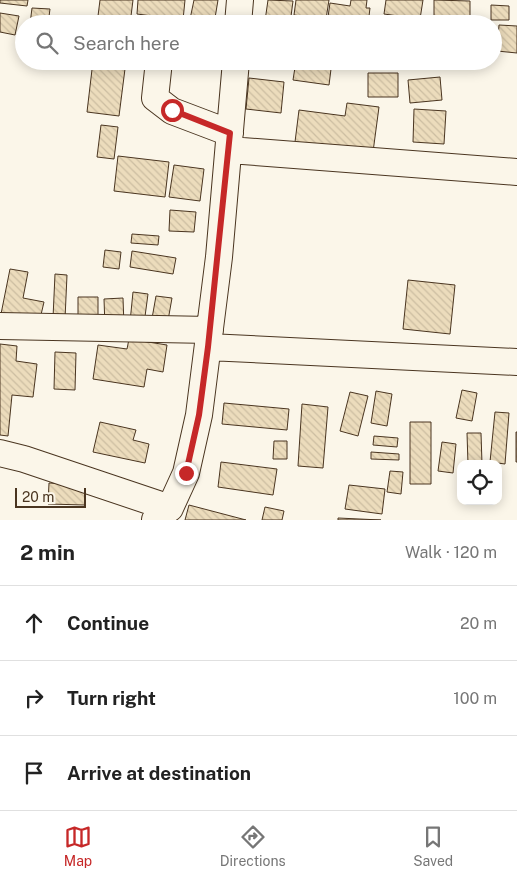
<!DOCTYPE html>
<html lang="en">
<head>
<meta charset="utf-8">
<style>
	:root { --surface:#fff; --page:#f6f6f6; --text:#222; --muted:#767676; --line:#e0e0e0; --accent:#c62828 }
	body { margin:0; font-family:"Public Sans",sans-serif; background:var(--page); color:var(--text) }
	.controls { position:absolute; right:15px; bottom:15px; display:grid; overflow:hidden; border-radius:10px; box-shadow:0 2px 12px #0003 }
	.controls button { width:45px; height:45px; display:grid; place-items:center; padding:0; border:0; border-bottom:1px solid var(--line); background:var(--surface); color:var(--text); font:25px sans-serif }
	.scale { position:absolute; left:15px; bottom:12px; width:71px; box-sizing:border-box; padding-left:5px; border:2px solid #4a3520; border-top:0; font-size:14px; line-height:18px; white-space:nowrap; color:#4a3520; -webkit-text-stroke:4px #fbf6e9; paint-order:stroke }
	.stop { position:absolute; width:15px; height:15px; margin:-11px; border:4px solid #c62828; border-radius:50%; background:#fff }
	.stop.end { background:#c62828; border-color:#fff; box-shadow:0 1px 5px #0008 }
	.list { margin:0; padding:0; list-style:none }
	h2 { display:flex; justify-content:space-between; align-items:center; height:65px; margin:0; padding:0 20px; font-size:21px }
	h2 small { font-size:16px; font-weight:400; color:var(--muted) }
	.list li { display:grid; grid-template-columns:32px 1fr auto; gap:15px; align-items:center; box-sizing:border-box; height:75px; padding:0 20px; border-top:1px solid var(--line) }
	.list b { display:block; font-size:19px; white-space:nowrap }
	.list em { font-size:16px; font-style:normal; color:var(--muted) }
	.icon { flex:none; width:28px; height:28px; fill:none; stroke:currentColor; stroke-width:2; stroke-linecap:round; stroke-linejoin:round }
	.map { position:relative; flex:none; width:517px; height:520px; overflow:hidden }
	.search { position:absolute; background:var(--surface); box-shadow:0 2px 12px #0003; left:15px; right:15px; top:15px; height:55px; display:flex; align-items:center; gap:12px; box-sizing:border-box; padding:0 18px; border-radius:28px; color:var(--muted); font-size:19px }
	.sheet { height:290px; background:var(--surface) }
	nav { display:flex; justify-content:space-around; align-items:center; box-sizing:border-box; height:70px; border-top:1px solid var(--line); background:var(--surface); font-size:14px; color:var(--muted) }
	nav a { display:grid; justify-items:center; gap:2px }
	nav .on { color:var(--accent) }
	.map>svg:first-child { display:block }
</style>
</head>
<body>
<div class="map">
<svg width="517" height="520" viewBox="0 0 517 520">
	<defs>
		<pattern id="building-back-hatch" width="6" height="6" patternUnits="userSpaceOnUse" patternTransform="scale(1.25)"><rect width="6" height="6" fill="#ecdcbc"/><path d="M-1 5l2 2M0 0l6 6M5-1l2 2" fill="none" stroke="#ccbda1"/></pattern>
	</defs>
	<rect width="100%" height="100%" fill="#fbf6e9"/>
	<path fill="url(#building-back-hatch)" stroke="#4a3520" d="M0,0h28l-1,6 -27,-3z
		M100,0h33l-3,24h-33z
		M138,0h47l-2,20 -46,-6z
		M194,0h24l-4,24h-25z
		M268,0l25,1 -3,23 -25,-3z
		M296,0h33l-3,19 -32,-4z
		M351,0h16l-1,8h4l-2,16h-41l3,-21 20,3z
		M386,0h37l-3,19 -36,-5z
		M434,0l36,1v17l-36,-1z
		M491,5l18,1v14h-18z
		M32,8l18,1 -2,15h-18z
		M0,13l19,3 -4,19 -15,-3z
		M499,25l18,1v27l-20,-2z
		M93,61h33l-7,55 -32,-4z
		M296,61h36l-3,24 -36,-5z
		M368,73h30v24h-30z
		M440,77l2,23 -32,3 -2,-23z
		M249,78l35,4 -3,31 -35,-4z
		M347,103l32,4 -6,45 -78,-10 4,-32 46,6z
		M414,109l32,2 -2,33 -31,-2z
		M101,125l17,2 -4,32 -17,-2z
		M118,156l51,6 -4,35 -51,-6z
		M174,165l30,4 -4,32 -31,-4z
		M170,210l26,2 -2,20 -25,-1z
		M132,234l27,2 -1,9 -27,-2z
		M105,250l16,2 -2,17 -16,-2z
		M132,251l44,7 -3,16 -43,-7z
		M10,269l18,3 -5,26 21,4 -4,17 -39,-5z
		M55,274l12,1 -2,44 -12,-1z
		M408,280l47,5 -5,49 -47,-5z
		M133,292l15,2 -4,30 -14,-2z
		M156,296l16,2 -5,28 -16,-2z
		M78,297h20v26l-20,1z
		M123,298l1,28 -19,1 -1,-28z
		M129,339l38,6 -4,27 -16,-3 -3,18 -51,-8 5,-34 29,4z
		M0,344l17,2 -1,15 21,3 -4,33 -21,-2 -4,41 -8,-1z
		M55,352l21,1 -1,37 -21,-1z
		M462,390l15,3 -5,28 -16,-3z
		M376,391l16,3 -5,32 -16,-3z
		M350,392l18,4 -10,40 -18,-5z
		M224,403l65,6 -2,21 -65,-6z
		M302,404l26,3 -5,61 -25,-2z
		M495,412l14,1 -4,51 -15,-2z
		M100,422l36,8 -3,10 16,4 -4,19 -52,-11z
		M410,422h21v62h-21z
		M516,432h1v30h-1z
		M467,433h14l1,31h-14z
		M374,436l24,2 -1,9 -24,-2z
		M274,441h13v18h-14z
		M442,442l14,2 -3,29 -15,-2z
		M371,452l28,2v6l-28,-1z
		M221,462l56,7 -4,26 -55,-8z
		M390,471l13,1 -2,22 -14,-2z
		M49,483l37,2 -1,20 -37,-1z
		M349,485l36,4 -3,25 -37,-5z
		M189,505l57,15h-61z
		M265,507l19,4 -2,9h-20z
		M338,518l43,2h-43z"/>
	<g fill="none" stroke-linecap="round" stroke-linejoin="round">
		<defs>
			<path id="minor" d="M238,24l2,-24
				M159,61l-4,37 17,13 58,22
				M229,150l288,22
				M0,326l210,4
				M208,347l309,15
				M0,453l24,6 146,49
				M155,520l15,-12 16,-35 13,-58 20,-158 17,-196"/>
		</defs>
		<use href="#minor" stroke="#4a3520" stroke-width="28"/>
		<use href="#minor" stroke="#fbf6e9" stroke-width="26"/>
	</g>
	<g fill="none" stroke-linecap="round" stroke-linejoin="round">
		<path stroke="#c62828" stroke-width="6" d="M172,110l58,23 -22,214 -9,68 -13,58"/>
	</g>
</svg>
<div class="controls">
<button><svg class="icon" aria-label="locate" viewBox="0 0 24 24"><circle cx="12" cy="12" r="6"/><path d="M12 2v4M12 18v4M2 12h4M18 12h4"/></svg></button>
</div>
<div class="scale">20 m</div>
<div class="stop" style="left:172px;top:110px"></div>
<div class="stop end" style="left:186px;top:473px"></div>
<div class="search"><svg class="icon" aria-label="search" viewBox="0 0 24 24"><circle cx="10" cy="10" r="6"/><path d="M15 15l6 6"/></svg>Search here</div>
</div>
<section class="sheet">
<h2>2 min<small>Walk · 120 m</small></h2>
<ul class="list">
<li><svg class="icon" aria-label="ahead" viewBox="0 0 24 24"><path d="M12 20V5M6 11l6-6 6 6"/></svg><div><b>Continue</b></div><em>20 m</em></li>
<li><svg class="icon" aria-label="right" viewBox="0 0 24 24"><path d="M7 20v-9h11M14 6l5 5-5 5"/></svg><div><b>Turn right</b></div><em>100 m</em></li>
<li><svg class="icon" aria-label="arrive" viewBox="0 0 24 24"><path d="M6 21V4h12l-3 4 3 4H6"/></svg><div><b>Arrive at destination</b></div></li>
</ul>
</section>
<nav>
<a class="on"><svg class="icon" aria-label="map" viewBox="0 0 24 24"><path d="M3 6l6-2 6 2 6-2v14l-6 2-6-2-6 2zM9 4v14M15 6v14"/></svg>Map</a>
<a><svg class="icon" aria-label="directions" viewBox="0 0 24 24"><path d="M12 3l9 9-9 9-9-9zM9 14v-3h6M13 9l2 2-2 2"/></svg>Directions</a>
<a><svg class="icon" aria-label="saved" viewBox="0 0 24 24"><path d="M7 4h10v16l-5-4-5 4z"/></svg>Saved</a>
</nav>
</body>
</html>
